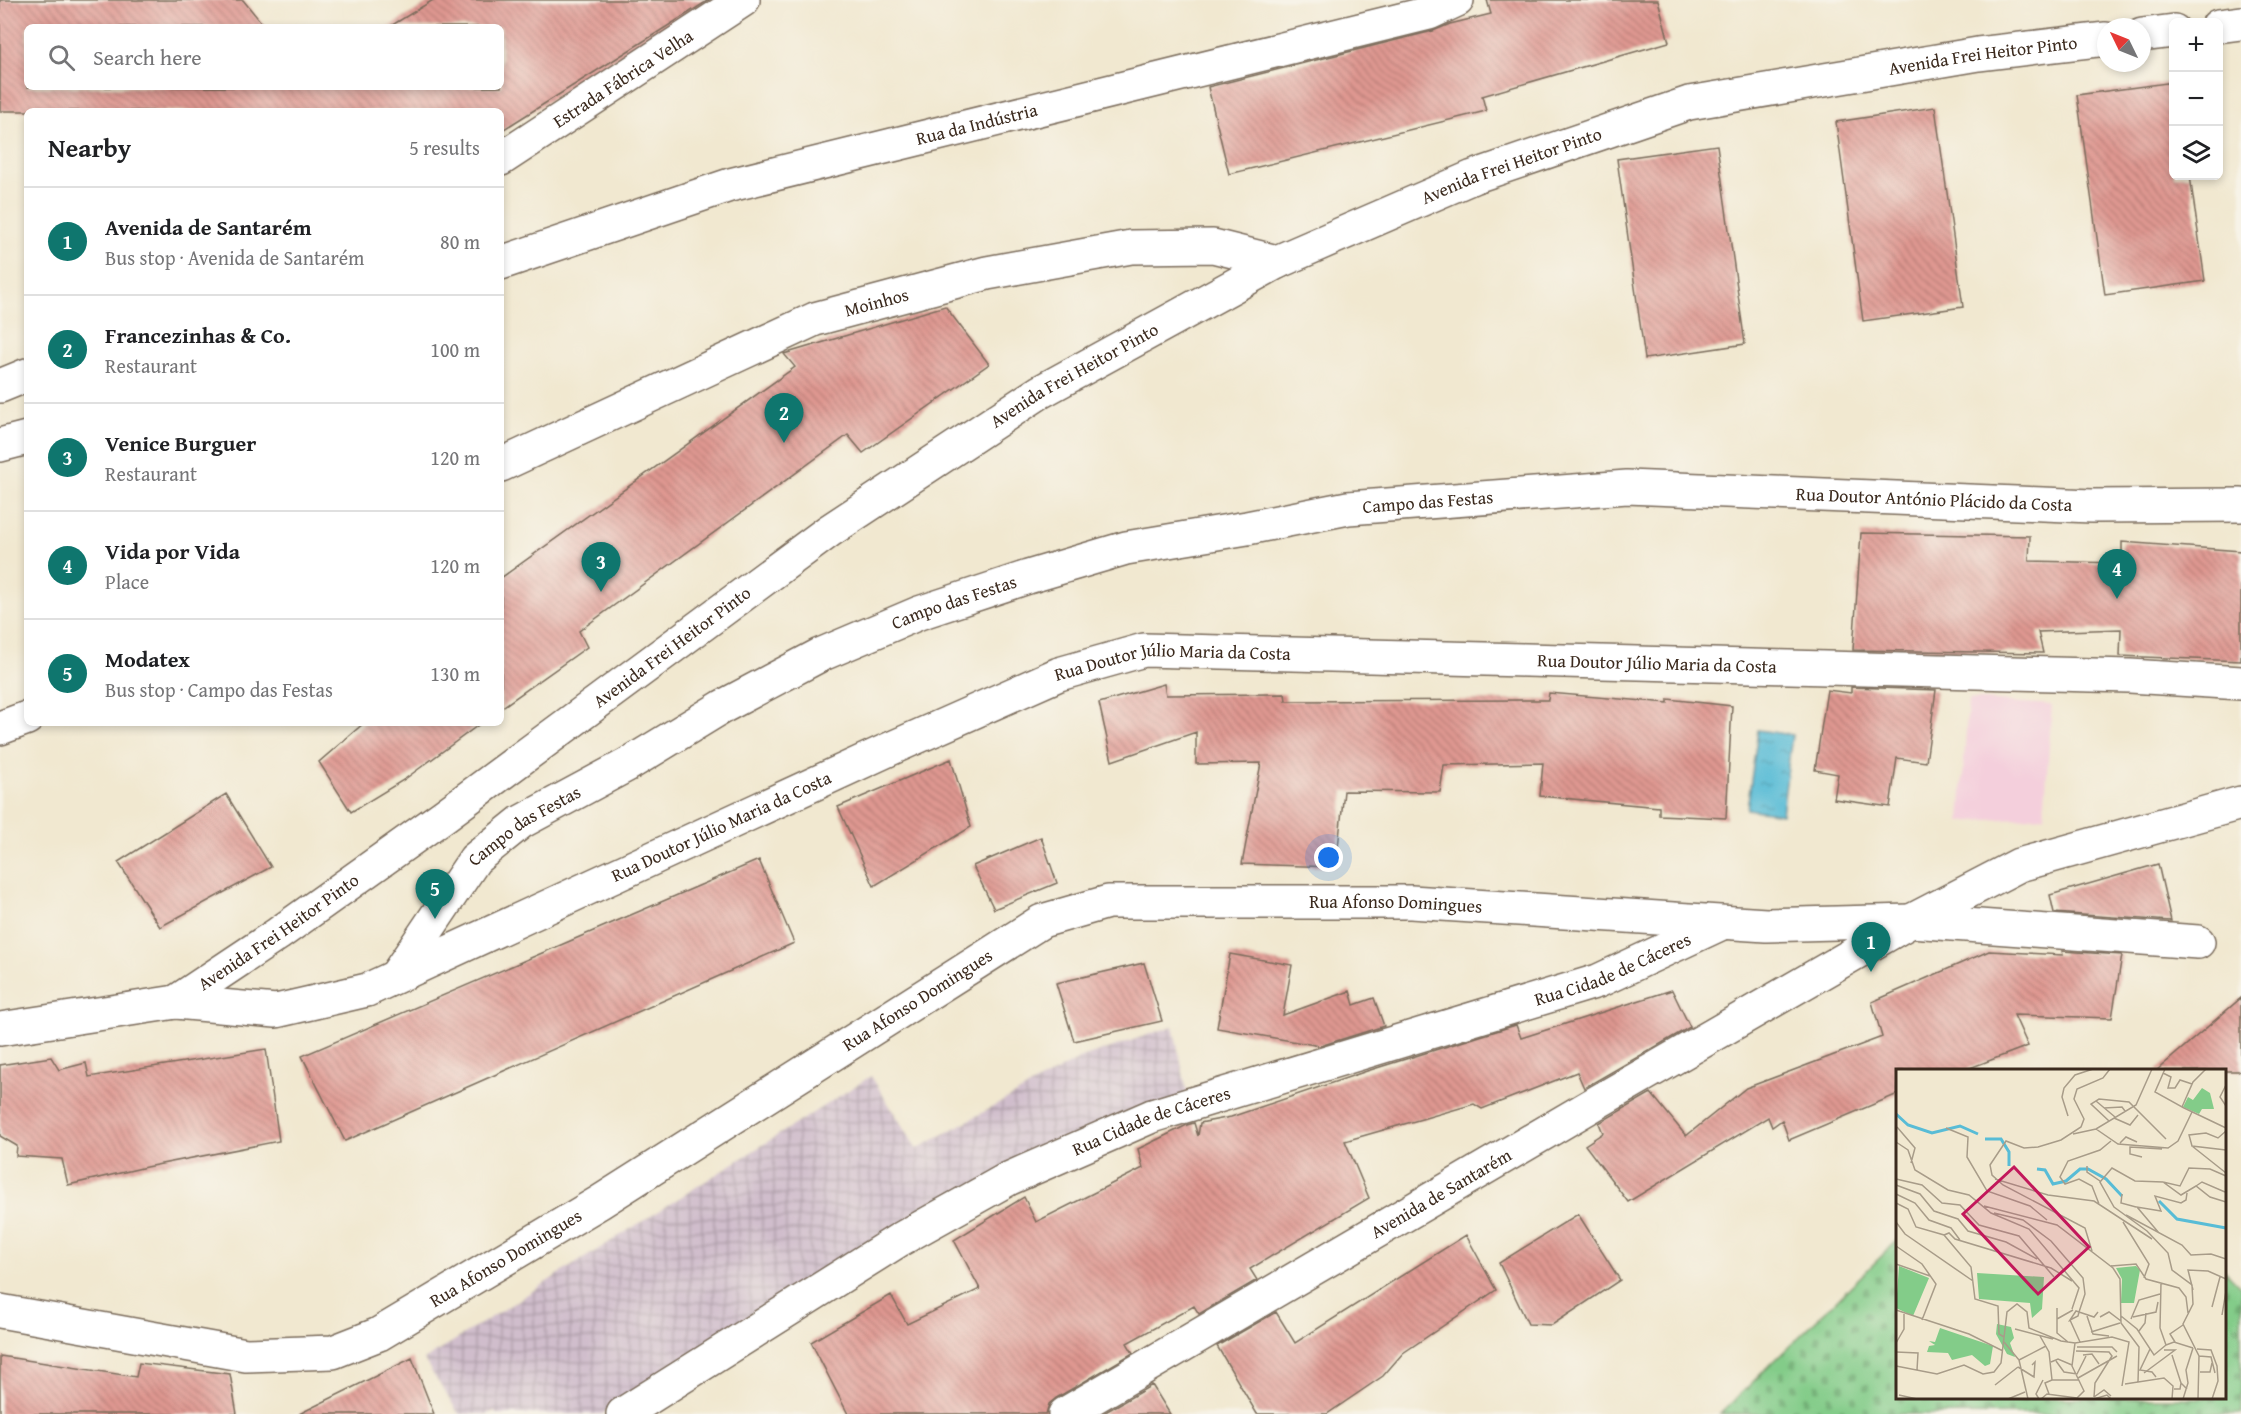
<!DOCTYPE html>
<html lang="en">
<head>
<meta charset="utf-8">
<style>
	:root { --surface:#fff; --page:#f6f6f6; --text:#202124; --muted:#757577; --line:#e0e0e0; --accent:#0f766e }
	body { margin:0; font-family:"Gentium Book Plus",serif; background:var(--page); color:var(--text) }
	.controls { position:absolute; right:18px; top:18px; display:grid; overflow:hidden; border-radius:9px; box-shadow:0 3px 9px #0003 }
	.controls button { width:54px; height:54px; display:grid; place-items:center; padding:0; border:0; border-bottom:2px solid var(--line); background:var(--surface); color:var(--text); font:30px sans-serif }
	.compass { position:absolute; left:2097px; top:18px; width:54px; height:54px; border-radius:50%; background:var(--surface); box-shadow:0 3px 9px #0003; rotate:313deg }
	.you { position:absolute; left:1329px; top:858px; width:21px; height:21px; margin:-15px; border:4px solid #fff; border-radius:50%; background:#1a73e8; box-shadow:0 0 0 9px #1a73e833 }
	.badge { display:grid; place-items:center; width:39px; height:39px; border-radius:50%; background:var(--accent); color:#fff; font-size:20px; font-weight:700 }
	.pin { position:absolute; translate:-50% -50px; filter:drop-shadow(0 2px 3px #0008) }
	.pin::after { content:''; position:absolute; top:32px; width:21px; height:18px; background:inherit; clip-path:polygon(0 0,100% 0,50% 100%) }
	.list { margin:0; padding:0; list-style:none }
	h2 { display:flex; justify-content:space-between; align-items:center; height:78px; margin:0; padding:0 24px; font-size:26px }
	h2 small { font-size:20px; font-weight:400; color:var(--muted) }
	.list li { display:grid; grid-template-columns:39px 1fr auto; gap:18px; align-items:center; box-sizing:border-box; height:108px; padding:0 24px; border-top:2px solid var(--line) }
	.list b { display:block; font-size:22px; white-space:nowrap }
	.list p { margin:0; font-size:20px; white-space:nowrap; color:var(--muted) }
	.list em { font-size:20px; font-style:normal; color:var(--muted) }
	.icon { flex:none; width:33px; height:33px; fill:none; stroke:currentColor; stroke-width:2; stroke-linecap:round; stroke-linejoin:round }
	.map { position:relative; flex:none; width:2241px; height:1414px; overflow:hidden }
	.search { position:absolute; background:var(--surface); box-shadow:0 3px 9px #0003; left:24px; top:24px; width:480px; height:66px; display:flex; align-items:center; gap:15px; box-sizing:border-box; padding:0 21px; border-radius:9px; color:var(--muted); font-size:22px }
	.panel { position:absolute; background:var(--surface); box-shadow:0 3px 9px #0003; left:24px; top:108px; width:480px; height:618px; border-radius:9px }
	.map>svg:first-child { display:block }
</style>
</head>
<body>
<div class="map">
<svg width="2241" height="1414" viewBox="0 0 2241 1414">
	<defs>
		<pattern id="industrial-grid" width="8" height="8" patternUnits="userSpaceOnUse" patternTransform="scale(1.5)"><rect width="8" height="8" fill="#d0bdcc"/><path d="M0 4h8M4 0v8" fill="none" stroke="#aa9aa5"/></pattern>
		<pattern id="cemetery-stones" width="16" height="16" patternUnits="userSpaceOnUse" patternTransform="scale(1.5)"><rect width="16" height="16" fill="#83cc89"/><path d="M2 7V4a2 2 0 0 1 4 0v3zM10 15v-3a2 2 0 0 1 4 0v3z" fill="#72af76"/></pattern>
		<pattern id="water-ripples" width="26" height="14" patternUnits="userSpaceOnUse" patternTransform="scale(1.5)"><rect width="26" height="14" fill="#58bcd6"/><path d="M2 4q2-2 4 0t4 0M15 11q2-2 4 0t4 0" fill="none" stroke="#4a99ad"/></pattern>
		<pattern id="building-back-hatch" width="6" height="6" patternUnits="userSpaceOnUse" patternTransform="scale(1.5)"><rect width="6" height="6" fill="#df9891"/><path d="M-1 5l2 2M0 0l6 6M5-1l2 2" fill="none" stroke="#b67c76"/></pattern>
	</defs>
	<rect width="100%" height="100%" fill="#f7f3e8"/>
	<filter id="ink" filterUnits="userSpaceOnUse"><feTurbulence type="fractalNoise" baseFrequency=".0167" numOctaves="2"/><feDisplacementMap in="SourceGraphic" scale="12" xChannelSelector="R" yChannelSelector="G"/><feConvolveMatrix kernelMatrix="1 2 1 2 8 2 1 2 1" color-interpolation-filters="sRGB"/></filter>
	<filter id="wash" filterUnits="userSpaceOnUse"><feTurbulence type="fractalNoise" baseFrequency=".008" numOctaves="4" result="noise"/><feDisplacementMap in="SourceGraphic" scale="24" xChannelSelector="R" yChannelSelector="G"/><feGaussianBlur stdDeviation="1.35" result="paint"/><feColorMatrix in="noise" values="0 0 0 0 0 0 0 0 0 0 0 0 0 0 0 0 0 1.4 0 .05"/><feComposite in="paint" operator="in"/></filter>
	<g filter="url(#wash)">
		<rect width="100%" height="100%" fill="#f1e8d0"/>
		<path fill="#f4cfdc" d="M1968,699l84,6 -8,111 -84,6z"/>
		<path fill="url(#industrial-grid)" d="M1173,1026l15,70 -586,318h-106l-2,-3 -6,3h-29l-35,-54 447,-284 46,73 162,-90z"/>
		<path fill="url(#cemetery-stones)" stroke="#5f7b54" stroke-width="1.5" d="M1897,1241l1,157h326l1,-127 16,16v127h-521z"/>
		<path fill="url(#water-ripples)" stroke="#4a737a" stroke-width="1.5" d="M1758,730l34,5 -10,79 -35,-5z"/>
		<g id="blocks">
			<path fill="url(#building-back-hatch)" d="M0,0h243l22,27h-238v60h474v-60h-112l44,-27h276l-208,131v-20h-501z
				M1487,0h171l11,42 -187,54 4,15 -257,63 -21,-87 225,-56 17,-7 41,-10z
				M2174,82v94h16l15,105 -100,14 -28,-200z
				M1935,107l28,200 -100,14 -27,-199z
				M1717,145l28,199 -100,15 -28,-200z
				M945,306l44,58 -126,89 -15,-18 -269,196 8,16 -86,61v-130l294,-211 -11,-13z
				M1861,533l169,3 -1,25 93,2v-21l119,9v110l-121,-5 1,-27 -83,3 5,21 -190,-3z
				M1164,684l2,11 119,-1 1,6 -2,1 264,-1 1,-7 119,10v-4l64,7 -6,112 -67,-3v-8l-119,-11 3,-33 -99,2 -4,27 -96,-1 -8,76 -94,-3 19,-101 -65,1v-32l-84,29 -13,-58z
				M1851,687l85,3 -10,72 -29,-4 -7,49 -56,-8 4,-25 -23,-4 12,-80 24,3z
				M364,723h117l-76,56 -54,33 -32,-50z
				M951,759l20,68 -97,59 -36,-79z
				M226,794l45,73 -111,60 -42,-65z
				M1041,837l16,46 -63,26 -21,-43z
				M759,860l35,83 -449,198 -43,-85z
				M2158,864l13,57 -117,-8 -4,-18z
				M1989,951l74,4 -1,-4 60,4 -10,63 -98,-3 14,31 -66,25h-64v23l-109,46 -7,-20 -10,7 -4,-10 -140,85 -43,-57 18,-12 -4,-10 52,-30 35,43 60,-48 136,-51 -10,-35z
				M1230,954l62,11 -9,50 67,-24 4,14 20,-7 10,28 -64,20 -103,-18z
				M1144,963l18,58 -88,20 -18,-58z
				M1672,990l18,37 -106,61 -7,-16 -95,37 -8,-5 -129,37 24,57 -119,71 7,11 -58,34 -5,-8 -67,37 6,10 -77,45 -7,6 -3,10h-198l-37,-72 80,-47 16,29 73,-35 -26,-49 70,-43 12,25 107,-54 -5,-19 49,-24 7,-2 4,13 2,-13 31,-6 136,-46 149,-46 5,13z
				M2241,998v73h-85z
				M266,1049l13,92 -133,26 -78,18 -6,-26 -46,-3 1,-10 -17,-10v-71l51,-8 8,13 27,-7 3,14z
				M1578,1214l42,66 -68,45 -24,-1 -29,-61z
				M1466,1235l30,55 -93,63 -20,23 -56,38h-70l-40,-68 59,-34 19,31z
				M0,1356l136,21 3,-14 91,11 7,40h-237z
				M412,1358l22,56h-135z
				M1152,1385l18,29h-68z"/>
		</g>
	</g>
	<g filter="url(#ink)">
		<use href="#blocks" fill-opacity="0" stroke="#7b6c5c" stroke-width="1.5"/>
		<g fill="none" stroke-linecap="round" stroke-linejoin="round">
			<defs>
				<g id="minor">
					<path d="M2218,26l23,-3"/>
					<path d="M2142,35l32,-4"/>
					<path id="s1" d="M501,159l242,-159"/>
					<path d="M0,386l27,-11"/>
					<path id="s2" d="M501,465l314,-146 172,-46 144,-26 82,-1 64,16"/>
					<path d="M0,728l27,-10"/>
					<path id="s3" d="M396,976l79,-117 46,-37 106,-57 95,-58 98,-52 99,-42 109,-36 98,-29 121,-20 101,-20 279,-21 465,19 149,-1"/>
					<path id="s4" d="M176,1002l102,-68 167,-119 384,-284 211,-139 237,-130 196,-85 216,-74 289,-49 128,-15"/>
					<path id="s5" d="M0,1029l176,-27 100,9 91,-21 525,-242 167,-74 85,-24 986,26 111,7"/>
					<path id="s6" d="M0,1311l246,44 87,-3 46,-18 221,-132 442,-281 66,-19h303l355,23 145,-4 287,21"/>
					<path id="s7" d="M623,1414l276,-174 109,-61 144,-63 446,-135 124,-58"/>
					<path id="s8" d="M1065,1414l534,-313 312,-180 108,-56 222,-62"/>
				</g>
				<g id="tertiary">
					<path id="s9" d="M501,263l229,-78 699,-172 28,-13"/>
					<path d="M0,445l27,-7"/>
				</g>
			</defs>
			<use href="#minor" stroke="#7b6c5c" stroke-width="36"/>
			<use href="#tertiary" stroke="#7b6c5c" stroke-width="36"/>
			<use href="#minor" stroke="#fff" stroke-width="33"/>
			<use href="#tertiary" stroke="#fff" stroke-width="33"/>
		</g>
	</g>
	<g text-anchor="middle" stroke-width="6" stroke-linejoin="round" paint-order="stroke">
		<g font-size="18" fill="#3b2a1e" stroke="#f7f3e8">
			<text dy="6" stroke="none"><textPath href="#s4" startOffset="2068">Avenida Frei Heitor Pinto</textPath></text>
			<text dy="6" stroke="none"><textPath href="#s1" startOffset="146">Estrada Fábrica Velha</textPath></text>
			<text dy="6" stroke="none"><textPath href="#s9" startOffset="496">Rua da Indústria</textPath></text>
			<text dy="6" stroke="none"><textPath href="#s4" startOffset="1582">Avenida Frei Heitor Pinto</textPath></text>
			<text dy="6" stroke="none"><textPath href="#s2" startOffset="410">Moinhos</textPath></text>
			<text dy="6" stroke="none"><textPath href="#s4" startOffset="1096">Avenida Frei Heitor Pinto</textPath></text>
			<text dy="6" stroke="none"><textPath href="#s3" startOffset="1680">Rua Doutor António Plácido da Costa</textPath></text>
			<text dy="6" stroke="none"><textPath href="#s3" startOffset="1173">Campo das Festas</textPath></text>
			<text dy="6" stroke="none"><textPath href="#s3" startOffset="687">Campo das Festas</textPath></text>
			<text dy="6" stroke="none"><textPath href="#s4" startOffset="610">Avenida Frei Heitor Pinto</textPath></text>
			<text dy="6" stroke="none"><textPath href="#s5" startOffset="1734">Rua Doutor Júlio Maria da Costa</textPath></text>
			<text dy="6" stroke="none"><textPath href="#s5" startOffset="1248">Rua Doutor Júlio Maria da Costa</textPath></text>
			<text dy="6" stroke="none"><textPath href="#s5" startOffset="762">Rua Doutor Júlio Maria da Costa</textPath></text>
			<text dy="6" stroke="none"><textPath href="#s3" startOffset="201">Campo das Festas</textPath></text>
			<text dy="6" stroke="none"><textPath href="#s6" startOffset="1524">Rua Afonso Domingues</textPath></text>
			<text dy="6" stroke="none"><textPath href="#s4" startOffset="124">Avenida Frei Heitor Pinto</textPath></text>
			<text dy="6" stroke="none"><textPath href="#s7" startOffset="1092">Rua Cidade de Cáceres</textPath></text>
			<text dy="6" stroke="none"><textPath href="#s6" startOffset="1020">Rua Afonso Domingues</textPath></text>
			<text dy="6" stroke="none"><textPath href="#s7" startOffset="606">Rua Cidade de Cáceres</textPath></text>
			<text dy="6" stroke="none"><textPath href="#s8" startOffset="436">Avenida de Santarém</textPath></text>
			<text dy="6" stroke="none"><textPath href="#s6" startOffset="534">Rua Afonso Domingues</textPath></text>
		</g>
	</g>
	<g transform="translate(1896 1069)">
		<rect width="330" height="330" fill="#f1e8d0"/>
		<path d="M81,204l67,4 -2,32 -10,9 -2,-15 -51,-4z" fill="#83cc89"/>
		<path d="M3,197l30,12 -16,38 -17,-8zM240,197l4,4 -6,33h-13l1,-24 -6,-11z" fill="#83cc89"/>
		<path d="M306,19l8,5 4,16h-12l-3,5 -16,-7 5,-10 5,3zM101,255l14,3 3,11 -4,5 5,14 -8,-3 -11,-20zM44,259l53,18 -3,18 -5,2 -13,-11 -20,5 -4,-7 -21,-1 2,-6 6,-1 -6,-4 6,1z" fill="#83cc89"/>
		<path fill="none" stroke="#58bcd6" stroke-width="3" d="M0,45l12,11 24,8 28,-7 18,8M89,70h16l8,13v14M141,100l8,1 8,14 13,-3 14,-12h8l18,10 16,17M263,132l18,18 49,9"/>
		<path fill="none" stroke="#a89c89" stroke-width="1.5" d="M269,0l-10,23 27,15 11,-25 13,-13M267,4l8,4 -3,11h7l5,-8 12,4M330,16l-6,12 6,9M200,32l19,16M286,38l44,21M208,39l18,-1 3,4M172,47l-6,-19 2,-9 11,-13 18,-6M218,49l16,7 8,-10M213,52l-18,-17 8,-5 30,3 37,37M1,58l18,21 -4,15M50,59l22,9 -1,20 20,34 43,15 17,14M200,60l22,15 50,4 10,-7 14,-29M330,62l-8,7 -12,-5 -17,2 3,11 34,4M177,65l23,-5 40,-24 16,-36M0,73l12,8 7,20 33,20 21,5 22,18 38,16 50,59 -7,21M224,74l6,-6 11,5M296,77l34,27M246,88l-12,-3v-7l32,2M191,97v6l13,9M0,110l26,6 20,18 18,2 19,20 40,11 35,41M99,110l53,16 46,6 58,38M267,113l17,4 9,-18 21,1 16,7M0,116l24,9 14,17 24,8 10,12 38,11 31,17M300,117l6,-4 23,10M0,125l19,9 14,17 22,8 9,12M226,125l-1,9 15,4M0,134l12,6 8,18 28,8 27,32 4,32 23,7 1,28 5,3M203,135l-7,-18 -13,-7 -14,5 -5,-7 8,-16 32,-11 11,-9M88,137l73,19 56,43 7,11 1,44 18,24 -1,35M98,144l29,7 28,21 32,37 2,16 -6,18 15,5 4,-5M230,146l56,30 9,10 20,-1 15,5M0,153l9,12 68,47M227,153l26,42 -5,14M263,164l-22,-26 24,4 -6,-15 26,7 5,-3 1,-7M48,166l5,-2 6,6 96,29 21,13M0,177l26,18 14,20 -14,36M196,182l-7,-23 -82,-43 -11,-10 -2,-10 16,-24 18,7 14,-1 23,-7 20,-13 3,-8 -10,-20 3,-10 26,-11 7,-9M0,195l34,12M215,197l25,-2 10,15 33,9 7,9 2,16M265,214l-1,45 6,17M297,221l-5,-20 20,1 18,8M316,238l8,-30M161,239v25l11,9M0,241l73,24 34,17M183,243l-1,4 -8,4 6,-9zM326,246l4,-24M191,247l6,18 16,2M225,247l16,13 17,26 12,-10M204,248l9,-5 12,9M237,248l23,-5 2,-10M161,250l16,-9M235,250l8,-19 21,-6M174,251l10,22M119,260l38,10M243,262l6,-8 1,-10M195,263l29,-9M144,267l9,16 3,28M108,273l15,18M279,273l-5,-8 13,-9M0,274l8,-14v-15M179,274l-3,23 12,25 -7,7M270,276l8,-3 19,6M181,278h35l5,5M254,280l-10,21 12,2 4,5M301,280l14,1 6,16 1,15 -6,18M180,282l33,1 3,4 -17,27 -1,14M0,283l22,1 -1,17M187,286l9,-1 7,10M276,286l9,28M303,287l12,1 4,16M123,291l9,39M123,291l27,-14M160,292l8,11 13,2 9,-18M155,293l7,-3 14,6M0,297l41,8 27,-9 19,9 11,-2 7,-9 6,-51 10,-8 10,8 2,16 32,13 14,2 37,-6 17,5 -7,44M122,298l16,10 1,-15 -3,3M304,303h10l2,-9M248,304l31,-23h-11M182,309l39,-22M156,311h27M229,315l39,-6 9,8 -1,13M99,316l23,-18M278,320h6l1,-6 6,6M153,325l-4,-11 7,-3M3,326l18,4M198,328l10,-7 7,6M112,330l17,-7M143,330l-3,-5 7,-14M145,330l6,-5 30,4M198,330l13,-4 4,4M287,330l5,-16 -2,-13 7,-22M302,330l1,-43 -16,-32 10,-20 -1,-19 -20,-15 -4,-17 -21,-22 -33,-24 -14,-25 12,-14 23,13 28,1 18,13 15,-9 14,11 16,5"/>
		<path fill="#c2185b" fill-opacity="0.15" stroke="#c2185b" stroke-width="3" d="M118,98l75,80 -51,47 -75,-80z"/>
		<rect width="330" height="330" fill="none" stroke="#3b2a1e" stroke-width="3"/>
	</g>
</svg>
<div class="controls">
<button>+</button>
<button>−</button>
<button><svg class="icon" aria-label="layers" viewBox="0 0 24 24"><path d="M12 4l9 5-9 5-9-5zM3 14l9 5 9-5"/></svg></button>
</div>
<svg class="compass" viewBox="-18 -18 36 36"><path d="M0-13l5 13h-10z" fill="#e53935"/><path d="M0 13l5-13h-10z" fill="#757577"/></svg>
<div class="you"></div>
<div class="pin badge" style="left:1871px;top:972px">1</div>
<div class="pin badge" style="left:784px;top:443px">2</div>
<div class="pin badge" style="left:601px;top:592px">3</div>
<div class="pin badge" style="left:2117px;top:599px">4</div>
<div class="pin badge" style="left:435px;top:919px">5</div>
<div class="search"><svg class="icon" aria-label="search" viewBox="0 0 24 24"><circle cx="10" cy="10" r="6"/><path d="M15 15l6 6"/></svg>Search here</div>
<section class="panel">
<h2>Nearby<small>5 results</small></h2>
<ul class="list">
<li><span class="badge">1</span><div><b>Avenida de Santarém</b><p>Bus stop · Avenida de Santarém</p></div><em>80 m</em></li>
<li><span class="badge">2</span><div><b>Francezinhas &amp; Co.</b><p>Restaurant</p></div><em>100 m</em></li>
<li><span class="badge">3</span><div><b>Venice Burguer</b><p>Restaurant</p></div><em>120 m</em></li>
<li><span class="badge">4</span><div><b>Vida por Vida</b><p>Place</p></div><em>120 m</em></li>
<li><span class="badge">5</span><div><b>Modatex</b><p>Bus stop · Campo das Festas</p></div><em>130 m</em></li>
</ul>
</section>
</div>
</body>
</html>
